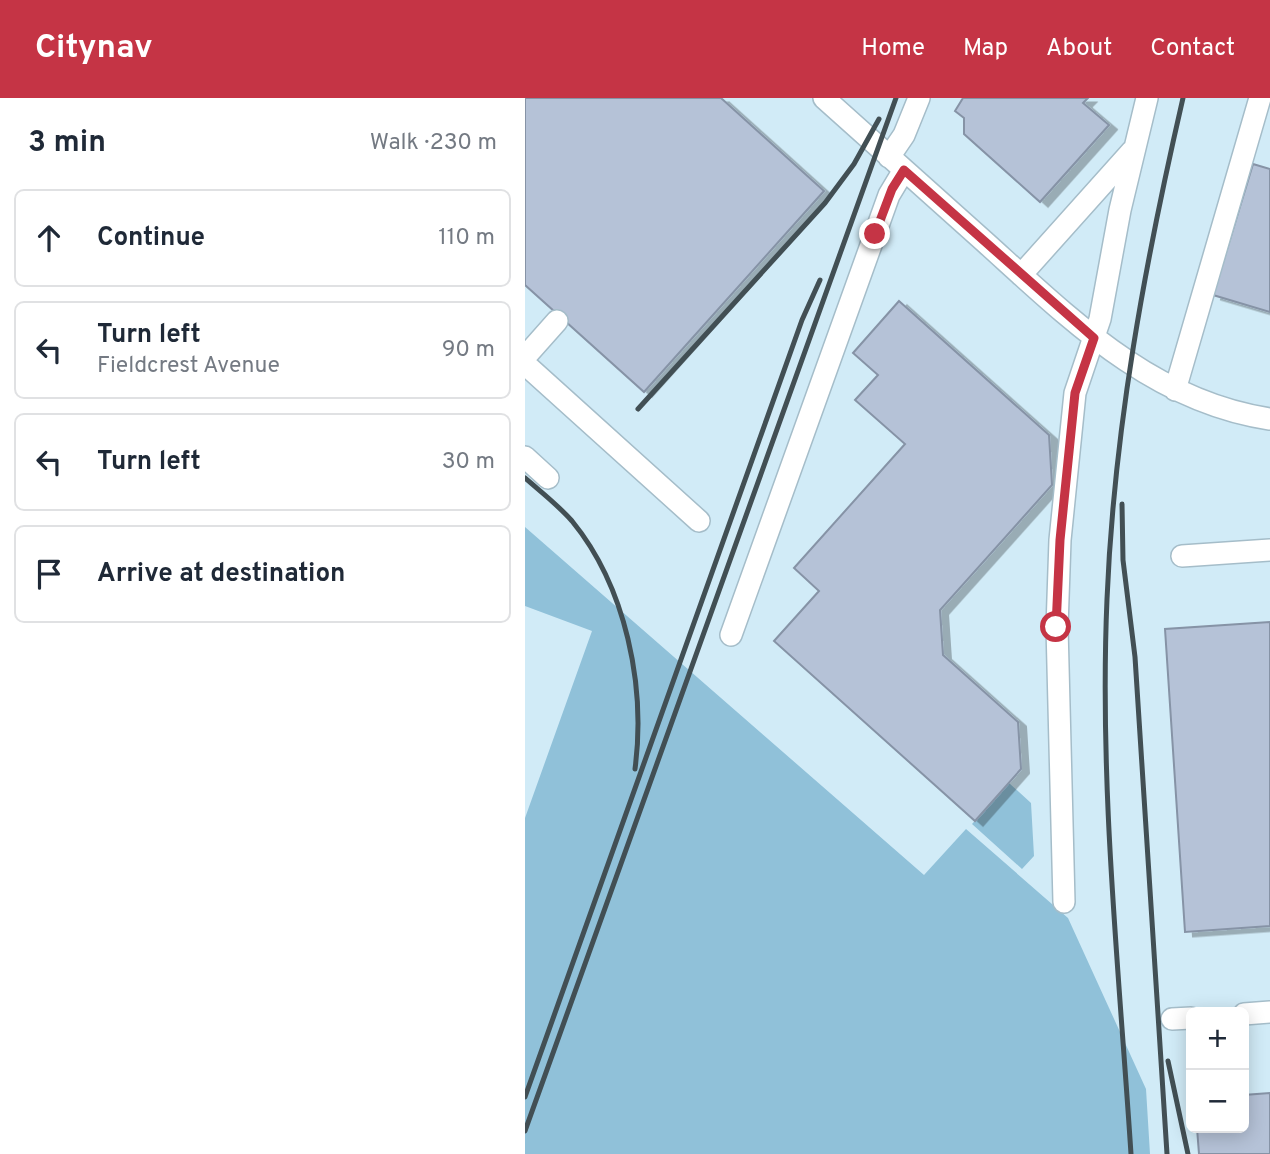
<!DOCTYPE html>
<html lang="en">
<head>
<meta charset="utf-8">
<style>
	:root { --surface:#fff; --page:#f6f6f7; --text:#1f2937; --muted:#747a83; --line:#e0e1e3; --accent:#c53445 }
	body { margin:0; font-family:Overpass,sans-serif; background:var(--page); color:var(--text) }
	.controls { position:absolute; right:21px; bottom:21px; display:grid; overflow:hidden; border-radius:10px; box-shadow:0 4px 18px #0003 }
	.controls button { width:63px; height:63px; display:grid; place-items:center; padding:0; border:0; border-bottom:2px solid var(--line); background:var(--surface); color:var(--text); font:35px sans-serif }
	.stop { position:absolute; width:21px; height:21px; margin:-16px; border:5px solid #c53445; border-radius:50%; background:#fff }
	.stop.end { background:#c53445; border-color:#fff; box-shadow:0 2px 7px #0008 }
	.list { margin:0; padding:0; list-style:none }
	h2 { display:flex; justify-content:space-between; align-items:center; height:91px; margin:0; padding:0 28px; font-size:30px }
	h2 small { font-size:23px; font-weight:400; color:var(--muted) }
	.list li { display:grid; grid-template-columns:46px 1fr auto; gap:21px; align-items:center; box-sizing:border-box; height:98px; margin:0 14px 14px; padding:0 14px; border:2px solid var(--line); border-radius:10px }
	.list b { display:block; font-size:26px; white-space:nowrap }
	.list p { margin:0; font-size:23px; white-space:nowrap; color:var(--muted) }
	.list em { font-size:23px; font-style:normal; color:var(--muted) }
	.icon { flex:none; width:38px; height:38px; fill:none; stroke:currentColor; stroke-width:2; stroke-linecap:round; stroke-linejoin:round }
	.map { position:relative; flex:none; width:745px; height:1056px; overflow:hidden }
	header { display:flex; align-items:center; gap:42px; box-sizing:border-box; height:98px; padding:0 35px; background:var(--accent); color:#fff }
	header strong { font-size:33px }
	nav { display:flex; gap:38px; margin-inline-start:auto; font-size:24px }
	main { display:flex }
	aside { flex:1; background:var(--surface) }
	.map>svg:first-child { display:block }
</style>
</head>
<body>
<header>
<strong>Citynav</strong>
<nav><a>Home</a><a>Map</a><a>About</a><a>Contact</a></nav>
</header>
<main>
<aside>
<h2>3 min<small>Walk · 230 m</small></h2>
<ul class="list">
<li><svg class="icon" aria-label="ahead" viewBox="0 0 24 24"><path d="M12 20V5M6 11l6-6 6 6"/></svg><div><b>Continue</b></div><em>110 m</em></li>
<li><svg class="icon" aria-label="left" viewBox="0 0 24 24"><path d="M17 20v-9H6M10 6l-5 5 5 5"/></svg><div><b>Turn left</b><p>Fieldcrest Avenue</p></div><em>90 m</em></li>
<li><svg class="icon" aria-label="left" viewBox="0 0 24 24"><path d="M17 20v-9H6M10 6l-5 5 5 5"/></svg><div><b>Turn left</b></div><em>30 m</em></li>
<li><svg class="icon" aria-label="arrive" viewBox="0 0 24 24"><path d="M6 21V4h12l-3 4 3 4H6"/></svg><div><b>Arrive at destination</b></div></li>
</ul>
</aside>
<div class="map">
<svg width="745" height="1056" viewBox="0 0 745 1056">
	<defs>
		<filter id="shadow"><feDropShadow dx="8" dy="4.5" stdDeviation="0" flood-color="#0004"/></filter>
	</defs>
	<rect width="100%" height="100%" fill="#d1ebf7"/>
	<path fill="#90c1d9" d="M0,429l399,348 42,-46 102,89 78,171 4,65h-625v-336l67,-187 -67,-25z
		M484,685l22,20 3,53 -12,13 -50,-45z"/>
	<path fill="#b5c2d7" stroke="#8693a6" stroke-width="2" filter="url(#shadow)" d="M0,0h196l103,93 -180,201 -119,-107z
		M438,0h125l-5,5 26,22 -69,77 -76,-68v-16l-9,-7z
		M728,66l17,5v143l-57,-17z
		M374,203l150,134 3,50 -112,125 3,45 75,67 3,47 -46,52 -201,-180 45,-50 -25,-23 111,-124 -50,-44 23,-25 -25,-22z
		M745,524v304l-85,6 -20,-303z
		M745,995v61h-71l-2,-26h47v-33z"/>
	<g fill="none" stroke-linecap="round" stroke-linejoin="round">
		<defs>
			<path id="minor" d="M299,0c54,48 108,97 162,145 84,76 167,159 284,176
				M364,59l15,-22 15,-37
				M496,177l111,-124
				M0,259l32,-36
				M0,266l174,157
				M650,292l85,-292
				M0,359l23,21
				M657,458l88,-6
				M206,537l158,-440 15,-25
				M539,804l-7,-275 3,-87 15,-147 25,-74 20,-109 27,-112
				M719,916l26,-2
				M647,921l19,-1"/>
		</defs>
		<use href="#minor" stroke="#a5bdc9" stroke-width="24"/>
		<use href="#minor" stroke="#fff" stroke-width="21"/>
		<path stroke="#424f54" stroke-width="5" d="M113,311l187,-206 29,-39 25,-45
			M0,380c16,14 33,27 47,43 54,66 74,165 63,248
			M597,406l1,56 12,97 32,497
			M643,963l20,93
			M0,999l277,-777 18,-40
			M0,1033l371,-1033
			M606,1056c-12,-184 -32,-370 -24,-555 7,-170 38,-336 76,-501"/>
	</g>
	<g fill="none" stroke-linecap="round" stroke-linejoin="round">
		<path stroke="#c53445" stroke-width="9" d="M350,136l17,-45 12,-19 190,168 -19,55 -15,147 -4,87"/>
	</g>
</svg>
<div class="controls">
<button>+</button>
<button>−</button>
</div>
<div class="stop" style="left:531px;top:529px"></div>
<div class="stop end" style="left:350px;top:136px"></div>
</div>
</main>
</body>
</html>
